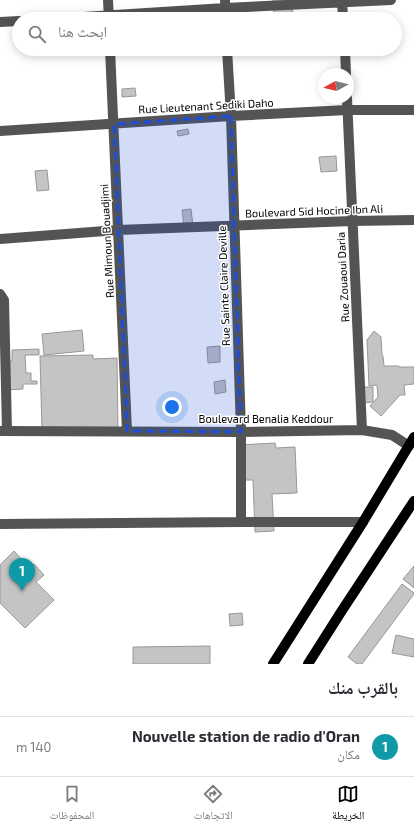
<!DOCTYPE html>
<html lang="ar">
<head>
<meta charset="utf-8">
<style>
	:root { --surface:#fff; --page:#f7f7f7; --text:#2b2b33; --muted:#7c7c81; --line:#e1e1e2; --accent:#000 }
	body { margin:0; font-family:"Exo 2","Noto Naskh Arabic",sans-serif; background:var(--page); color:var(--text); direction:rtl }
	.compass { position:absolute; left:318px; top:68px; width:36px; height:36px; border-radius:50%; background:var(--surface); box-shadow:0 2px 10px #0003; rotate:262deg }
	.you { position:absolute; left:172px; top:407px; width:14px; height:14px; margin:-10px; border:3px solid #fff; border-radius:50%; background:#1a73e8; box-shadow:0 0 0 6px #1a73e833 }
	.badge { display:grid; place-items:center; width:26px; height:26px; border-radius:50%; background:var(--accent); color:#fff; font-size:13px; font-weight:700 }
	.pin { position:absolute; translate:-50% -33px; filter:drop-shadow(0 1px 2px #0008) }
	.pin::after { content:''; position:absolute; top:21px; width:14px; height:12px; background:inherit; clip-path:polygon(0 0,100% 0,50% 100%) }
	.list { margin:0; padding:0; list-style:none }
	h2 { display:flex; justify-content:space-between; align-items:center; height:52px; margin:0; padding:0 16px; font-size:17px }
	h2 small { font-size:13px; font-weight:400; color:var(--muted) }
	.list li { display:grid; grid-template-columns:26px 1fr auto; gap:12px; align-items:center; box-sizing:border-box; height:60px; padding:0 16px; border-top:1px solid var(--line) }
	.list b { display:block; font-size:15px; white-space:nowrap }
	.list p { margin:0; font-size:13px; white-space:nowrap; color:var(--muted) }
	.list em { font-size:13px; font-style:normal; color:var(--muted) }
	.icon { flex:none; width:22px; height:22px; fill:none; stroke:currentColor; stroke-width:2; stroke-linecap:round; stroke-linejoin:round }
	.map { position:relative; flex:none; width:414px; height:664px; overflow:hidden; direction:ltr }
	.search { position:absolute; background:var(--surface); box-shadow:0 2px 10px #0003; left:12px; right:12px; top:12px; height:44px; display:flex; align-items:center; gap:10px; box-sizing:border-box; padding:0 14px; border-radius:22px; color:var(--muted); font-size:15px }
	.sheet { height:112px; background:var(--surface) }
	nav { display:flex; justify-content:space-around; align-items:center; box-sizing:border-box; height:56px; border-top:1px solid var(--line); background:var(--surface); font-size:11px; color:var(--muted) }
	nav a { display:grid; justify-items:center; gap:2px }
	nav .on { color:var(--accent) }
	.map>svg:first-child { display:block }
</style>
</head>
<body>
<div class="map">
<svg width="414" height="664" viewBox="0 0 414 664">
	<rect width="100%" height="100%" fill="#fff"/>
	<path fill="#c4c4c4" stroke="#989898" d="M273,0h18l2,13 -19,2z
		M135,88l1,8 -14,1v-8z
		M188,129l1,5 -11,2 -1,-5z
		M336,156l1,15 -16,1 -2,-15z
		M47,170l2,20 -12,1 -2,-20z
		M191,209l2,17 -9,1 -2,-17z
		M82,330l2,21 -40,4 -2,-21z
		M374,331l7,6 1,18 1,1 1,10h14l2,1h14v17l-10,1 1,10h-5l-19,21 -11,-10 8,-9 -1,-12 -8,1 -2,-46z
		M220,346v16l-12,1 -1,-16z
		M39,349v6h-14l1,18h5v8h6v3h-14v5l-16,1 -1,-28 6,-1v-11z
		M93,355v4l24,-1 1,72 -76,1 -2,-75z
		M225,380l1,12 -11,2 -1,-12z
		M363,387h10v15l-10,1z
		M275,443l1,5 19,-1 2,46 -25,1 2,37 -19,1 -2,-52h-12l-2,-35z
		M14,551l11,12 -4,4 5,5 8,-8 10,11 -8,7 18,18 -29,28 -25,-25v-38z
		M414,566v22l-11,-9z
		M402,584l12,9v1l-52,70h-5l-9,-7z
		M242,613l1,12 -13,1 -1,-12z
		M396,635l18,4v18l-22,-4z
		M210,646v18h-77v-17z"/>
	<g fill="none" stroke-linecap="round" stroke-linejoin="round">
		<path stroke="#545454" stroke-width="10" d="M108,0l1,19
			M225,0l1,19
			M342,0l1,19
			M52,19l173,-11 166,-8
			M0,22l19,-1
			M110,49l17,382
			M227,49l4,67 10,316v90
			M345,49l1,25
			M347,98l15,332
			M0,131l231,-15 116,-6h67
			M0,239l118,-9 234,-9 62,-1
			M0,294l4,6 3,131
			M0,431l241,1 121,-2 30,5 17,11
			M0,524l241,-2h122"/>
		<path stroke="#000" stroke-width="10" d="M273,664l90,-142 51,-85
			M308,664l33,-52 73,-111"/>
	</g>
	<path fill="#1d4ed8" fill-opacity="0.2" stroke="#1d4ed8" stroke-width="3" stroke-dasharray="8 5" stroke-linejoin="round" d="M231,116l10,316 -114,-1 -13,-307z"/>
	<g text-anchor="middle" stroke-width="3" stroke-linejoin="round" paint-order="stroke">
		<g font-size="11" fill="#000" stroke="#fff">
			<text transform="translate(206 106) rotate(-3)" y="4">Rue Lieutenant Sediki Daho</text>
			<text transform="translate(314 211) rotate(-2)" y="4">Boulevard Sid Hocine Ibn Ali</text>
			<text transform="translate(107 241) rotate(-93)" y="4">Rue Mimoun Bouadjimi</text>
			<text transform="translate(343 277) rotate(-93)" y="4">Rue Zouaoui Daria</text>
			<text transform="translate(224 286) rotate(-92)" y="4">Rue Sainte Claire Deville</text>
			<text x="266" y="423">Boulevard Benalia Keddour</text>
		</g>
	</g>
</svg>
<svg class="compass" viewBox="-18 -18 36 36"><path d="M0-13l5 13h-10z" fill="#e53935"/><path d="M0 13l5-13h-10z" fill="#7c7c81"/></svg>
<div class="you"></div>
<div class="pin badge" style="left:22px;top:591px;background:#0f9aa8">1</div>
<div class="search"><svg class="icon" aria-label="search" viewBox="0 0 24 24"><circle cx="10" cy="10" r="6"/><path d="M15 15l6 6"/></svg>ابحث هنا</div>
</div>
<section class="sheet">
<h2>بالقرب منك<small></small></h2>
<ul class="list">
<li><span class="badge" style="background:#0f9aa8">1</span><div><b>Nouvelle station de radio d'Oran</b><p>مكان</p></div><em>140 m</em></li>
</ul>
</section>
<nav>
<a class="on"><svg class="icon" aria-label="map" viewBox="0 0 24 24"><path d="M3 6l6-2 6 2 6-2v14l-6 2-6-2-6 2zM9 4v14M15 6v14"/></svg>الخريطة</a>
<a><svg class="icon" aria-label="directions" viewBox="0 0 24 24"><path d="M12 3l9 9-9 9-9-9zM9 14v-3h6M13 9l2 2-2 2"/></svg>الاتجاهات</a>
<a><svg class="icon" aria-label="saved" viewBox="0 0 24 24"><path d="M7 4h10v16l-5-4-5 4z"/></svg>المحفوظات</a>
</nav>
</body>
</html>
